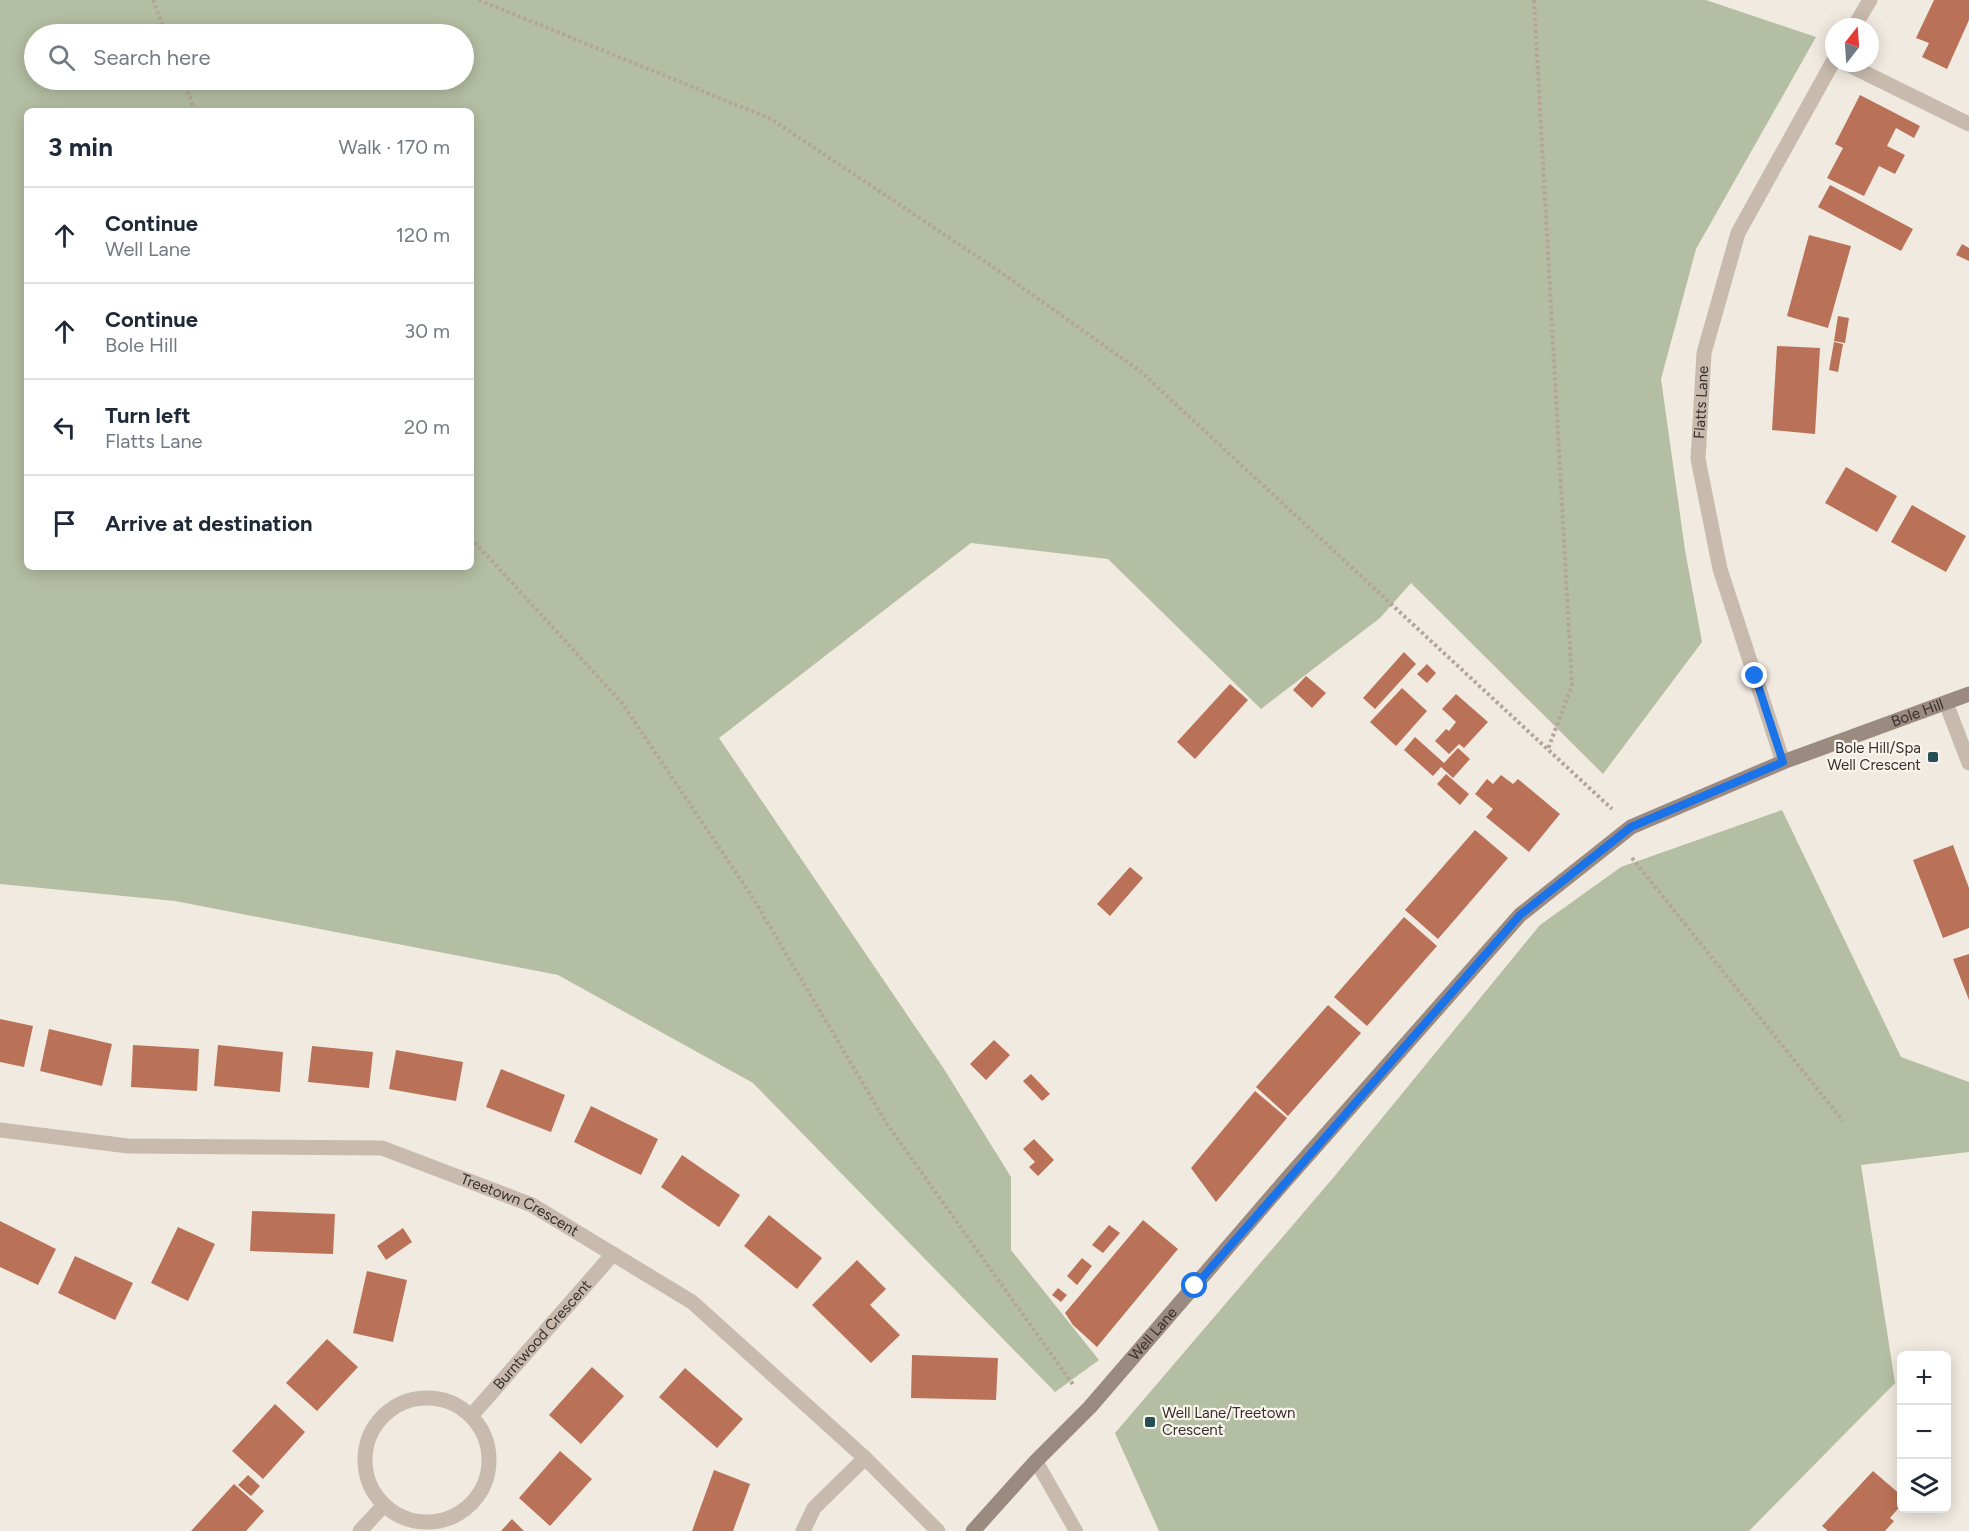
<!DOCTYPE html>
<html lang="en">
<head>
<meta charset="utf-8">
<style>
	:root { --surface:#fff; --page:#f2f2f3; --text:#1f2937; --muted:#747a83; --line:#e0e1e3 }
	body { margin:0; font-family:Figtree,sans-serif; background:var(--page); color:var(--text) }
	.controls { position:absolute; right:18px; bottom:18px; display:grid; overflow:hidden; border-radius:9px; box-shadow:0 3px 15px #0003 }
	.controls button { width:54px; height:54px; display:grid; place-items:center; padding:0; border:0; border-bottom:2px solid var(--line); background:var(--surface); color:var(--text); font:30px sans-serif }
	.compass { position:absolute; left:1825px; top:18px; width:54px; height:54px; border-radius:50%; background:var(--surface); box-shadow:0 3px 15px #0003; rotate:17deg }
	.stop { position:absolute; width:18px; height:18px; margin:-14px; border:4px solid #1a73e8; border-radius:50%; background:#fff }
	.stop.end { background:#1a73e8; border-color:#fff; box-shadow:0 2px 6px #0008 }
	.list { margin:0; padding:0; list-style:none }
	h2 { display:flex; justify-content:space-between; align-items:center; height:78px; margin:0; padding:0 24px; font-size:26px }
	h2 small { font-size:20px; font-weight:400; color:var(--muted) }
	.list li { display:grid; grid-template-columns:39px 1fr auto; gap:18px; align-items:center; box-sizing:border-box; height:96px; padding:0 24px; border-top:2px solid var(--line) }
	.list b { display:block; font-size:22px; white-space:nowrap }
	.list p { margin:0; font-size:20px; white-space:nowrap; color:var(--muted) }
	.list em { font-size:20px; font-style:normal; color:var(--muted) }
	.icon { flex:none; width:33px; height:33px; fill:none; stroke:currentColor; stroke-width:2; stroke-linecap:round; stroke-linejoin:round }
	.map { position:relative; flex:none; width:1969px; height:1531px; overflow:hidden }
	.search { position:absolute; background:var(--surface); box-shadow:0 3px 15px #0003; left:24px; top:24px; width:450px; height:66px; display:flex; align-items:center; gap:15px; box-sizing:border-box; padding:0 21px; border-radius:33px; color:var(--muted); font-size:22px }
	.panel { position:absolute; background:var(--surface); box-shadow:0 3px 15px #0003; left:24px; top:108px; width:450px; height:462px; border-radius:9px }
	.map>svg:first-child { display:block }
</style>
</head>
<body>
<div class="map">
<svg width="1969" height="1531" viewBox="0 0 1969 1531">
	<rect width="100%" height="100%" fill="#f1eae1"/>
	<path fill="#b4bea2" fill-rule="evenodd" d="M0,0h1706l110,37 -120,212 -35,130 24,171 17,92 -99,132 -192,-191 -31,35 -119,91 -153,-150 -137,-16 -252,195 225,331 67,108v73l88,110 -44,32 -302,-309 -195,-108 -383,-74 -175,-17zM34,34h430v46h-430zM27,111h444v456h-444z
		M1782,810l119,247 68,25v70l-108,13 34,218 -146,148h-590l-44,-98 218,-255 207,-253 81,-58z"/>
	<path fill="#b97257" d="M1934,0h35v20l-22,49 -25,-12 7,-14 -13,-5z
		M1860,95l60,31 -6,12 -18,-10 -9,18 18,9 -10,19 -16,-8 -15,30 -37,-18 16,-30 -8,-4z
		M1830,185l83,44 -12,22 -83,-44z
		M1809,235l42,11 -23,82 -41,-12z
		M1962,244l7,4v13l-13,-6z
		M1838,316l11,2 -4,25 -11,-2z
		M1834,342l9,2 -5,28 -9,-2z
		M1777,346l43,2 -5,86 -43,-4z
		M1846,467l51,29 -20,36 -52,-29z
		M1912,505l54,31 -20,36 -55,-30z
		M1404,652l12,12 -41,45 -12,-11z
		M1427,664l9,9 -9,10 -10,-9z
		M1306,676l20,17 -14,15 -19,-18z
		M1230,684l18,16 -53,59 -18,-17z
		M1402,688l25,23 -31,35 -26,-24z
		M1456,694l32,28 -24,26 -5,-4 -10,10 -14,-13 11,-12 3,2 7,-9 -14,-13z
		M1415,737l29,26 14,-15 12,11 -17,19 -12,-11 -8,9 -29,-26z
		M1446,774l23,20 -9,11 -23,-21z
		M1501,775l12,9 5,-5 42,35 -31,38 -43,-35 7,-8 -18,-15 12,-15 6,5z
		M1475,830l33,28 -70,81 -33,-29z
		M1953,845l16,43v40l-26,10 -30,-78z
		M1130,867l13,11 -33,38 -13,-12z
		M1404,917l33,29 -70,80 -33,-29z
		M1969,954v46l-16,-41z
		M1328,1005l33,28 -73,83 -32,-29z
		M0,1019l33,7 -9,41 -24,-5z
		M49,1029l63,15 -10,42 -62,-15z
		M994,1040l16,15 -24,25 -16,-16z
		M133,1045l66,4 -2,42 -66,-4z
		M218,1045l65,7 -3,40 -66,-6z
		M312,1046l61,6 -4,36 -61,-6z
		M396,1050l67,12 -7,39 -67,-12z
		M501,1069l64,26 -14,37 -65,-25z
		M1031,1074l19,20 -8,7 -19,-20z
		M1255,1091l32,27 -71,84 -25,-34z
		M591,1106l67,33 -17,36 -67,-33z
		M1034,1139l20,21 -16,16 -9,-9 6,-5 -12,-13z
		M682,1155l58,40 -21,32 -58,-40z
		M252,1211l83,3 -2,40 -83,-3z
		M769,1215l53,43 -25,31 -53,-43z
		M1143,1220l35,29 -81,98 -24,-22 -8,-12z
		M0,1221l56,28 -18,36 -38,-18z
		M1109,1225l11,8 -17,20 -11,-8z
		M178,1227l37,17 -27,57 -37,-18z
		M403,1228l9,14 -26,18 -9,-14z
		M75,1256l58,27 -18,37 -57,-27z
		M1082,1258l10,8 -15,19 -10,-9z
		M857,1260l29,29 -16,16 30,30 -29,28 -59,-58z
		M367,1271l40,9 -14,62 -40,-9z
		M1058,1288l9,7 -6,7 -9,-7z
		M327,1339l31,28 -41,44 -31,-28z
		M912,1355l86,3 -2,42 -85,-2z
		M592,1367l32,29 -43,48 -32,-29z
		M685,1368l58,51 -26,29 -58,-51z
		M275,1404l30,28 -42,47 -31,-28z
		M560,1451l32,28 -42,47 -31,-28z
		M714,1470l36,14 -17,47h-41z
		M1873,1471l29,25v8l-12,14 4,3 -9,10h-57l-6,-5z
		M248,1475l12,11 -9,10 -13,-11z
		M234,1484l30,27 -18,20h-55z
		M512,1519l12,12h-23z"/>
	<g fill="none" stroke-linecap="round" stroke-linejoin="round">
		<path stroke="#b4a598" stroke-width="4" stroke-dasharray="3 3" stroke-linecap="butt" d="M153,0l13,34
			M479,0l292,119 225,150 144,102 472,438
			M1534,0l38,685 -24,64
			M183,80l12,31
			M471,538l151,165 131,195 134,226 187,262
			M1632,858l211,263"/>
		<path stroke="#c8bbae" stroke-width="14" d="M1036,1461l40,70"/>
		<g stroke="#c8bbae" stroke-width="15">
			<path d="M1854,27l16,-27"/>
			<path d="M1845,63l124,61"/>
			<path d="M1946,703l23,60"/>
			<path id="s1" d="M1783,762l-63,-193 -22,-110 6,-106 34,-120 96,-173"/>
			<path id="s2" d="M0,1130l128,16 254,2 150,57 160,97 173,156 73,73"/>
			<circle cx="427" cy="1460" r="62"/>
			<path id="s3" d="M471,1416l142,-162"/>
			<path d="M360,1531l24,-26"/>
			<path d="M803,1531l11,-23 51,-50"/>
		</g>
		<path stroke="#9b8a7f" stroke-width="15" id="s4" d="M973,1531l63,-70 54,-54 195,-226 235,-266 111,-88 152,-65 186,-68"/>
	</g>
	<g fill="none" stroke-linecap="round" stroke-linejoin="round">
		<path stroke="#1a73e8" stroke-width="8" d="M1195,1286l325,-371 111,-88 152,-65 -28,-86"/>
	</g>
	<g fill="#254f54" stroke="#f9f4ed" stroke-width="2">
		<rect x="1927" y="751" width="12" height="12" rx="3"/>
		<rect x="1144" y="1416" width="12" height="12" rx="3"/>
	</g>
	<g text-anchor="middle" stroke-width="4.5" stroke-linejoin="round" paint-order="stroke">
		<g font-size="15" fill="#372f2b" stroke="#f9f4ed">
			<text dy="5" stroke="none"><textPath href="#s1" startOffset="372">Flatts Lane</textPath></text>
			<text dy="5" stroke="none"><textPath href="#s4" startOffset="1274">Bole Hill</textPath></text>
			<text dy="5" stroke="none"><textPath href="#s2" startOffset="532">Treetown Crescent</textPath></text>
			<text dy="5" stroke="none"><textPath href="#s4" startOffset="267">Well Lane</textPath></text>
			<text dy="5" stroke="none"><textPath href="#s3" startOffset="108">Burntwood Crescent</textPath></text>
		</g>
		<g font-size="15" fill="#372f2b" stroke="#f9f4ed" text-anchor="end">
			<text x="1921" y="753">Bole Hill/Spa<tspan x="1921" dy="17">Well Crescent</tspan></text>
			<text x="1162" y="1418" text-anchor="start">Well Lane/Treetown<tspan x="1162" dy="17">Crescent</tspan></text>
		</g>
	</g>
</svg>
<div class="controls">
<button>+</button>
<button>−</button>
<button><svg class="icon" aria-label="layers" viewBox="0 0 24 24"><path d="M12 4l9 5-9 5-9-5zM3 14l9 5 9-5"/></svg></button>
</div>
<svg class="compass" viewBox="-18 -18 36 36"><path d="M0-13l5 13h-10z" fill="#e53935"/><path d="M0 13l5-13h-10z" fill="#747a83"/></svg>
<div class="stop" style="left:1195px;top:1286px"></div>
<div class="stop end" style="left:1755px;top:676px"></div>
<div class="search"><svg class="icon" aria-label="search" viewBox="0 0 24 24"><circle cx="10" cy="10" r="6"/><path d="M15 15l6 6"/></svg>Search here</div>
<section class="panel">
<h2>3 min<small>Walk · 170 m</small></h2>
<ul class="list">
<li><svg class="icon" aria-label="ahead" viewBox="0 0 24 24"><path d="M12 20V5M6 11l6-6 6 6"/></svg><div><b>Continue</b><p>Well Lane</p></div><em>120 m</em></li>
<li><svg class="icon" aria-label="ahead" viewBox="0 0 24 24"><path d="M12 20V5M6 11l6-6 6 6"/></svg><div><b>Continue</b><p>Bole Hill</p></div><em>30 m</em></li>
<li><svg class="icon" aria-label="left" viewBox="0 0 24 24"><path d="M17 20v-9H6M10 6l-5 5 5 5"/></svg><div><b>Turn left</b><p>Flatts Lane</p></div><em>20 m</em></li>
<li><svg class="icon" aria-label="arrive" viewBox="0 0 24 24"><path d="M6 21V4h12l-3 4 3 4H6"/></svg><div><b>Arrive at destination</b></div></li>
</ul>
</section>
</div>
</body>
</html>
